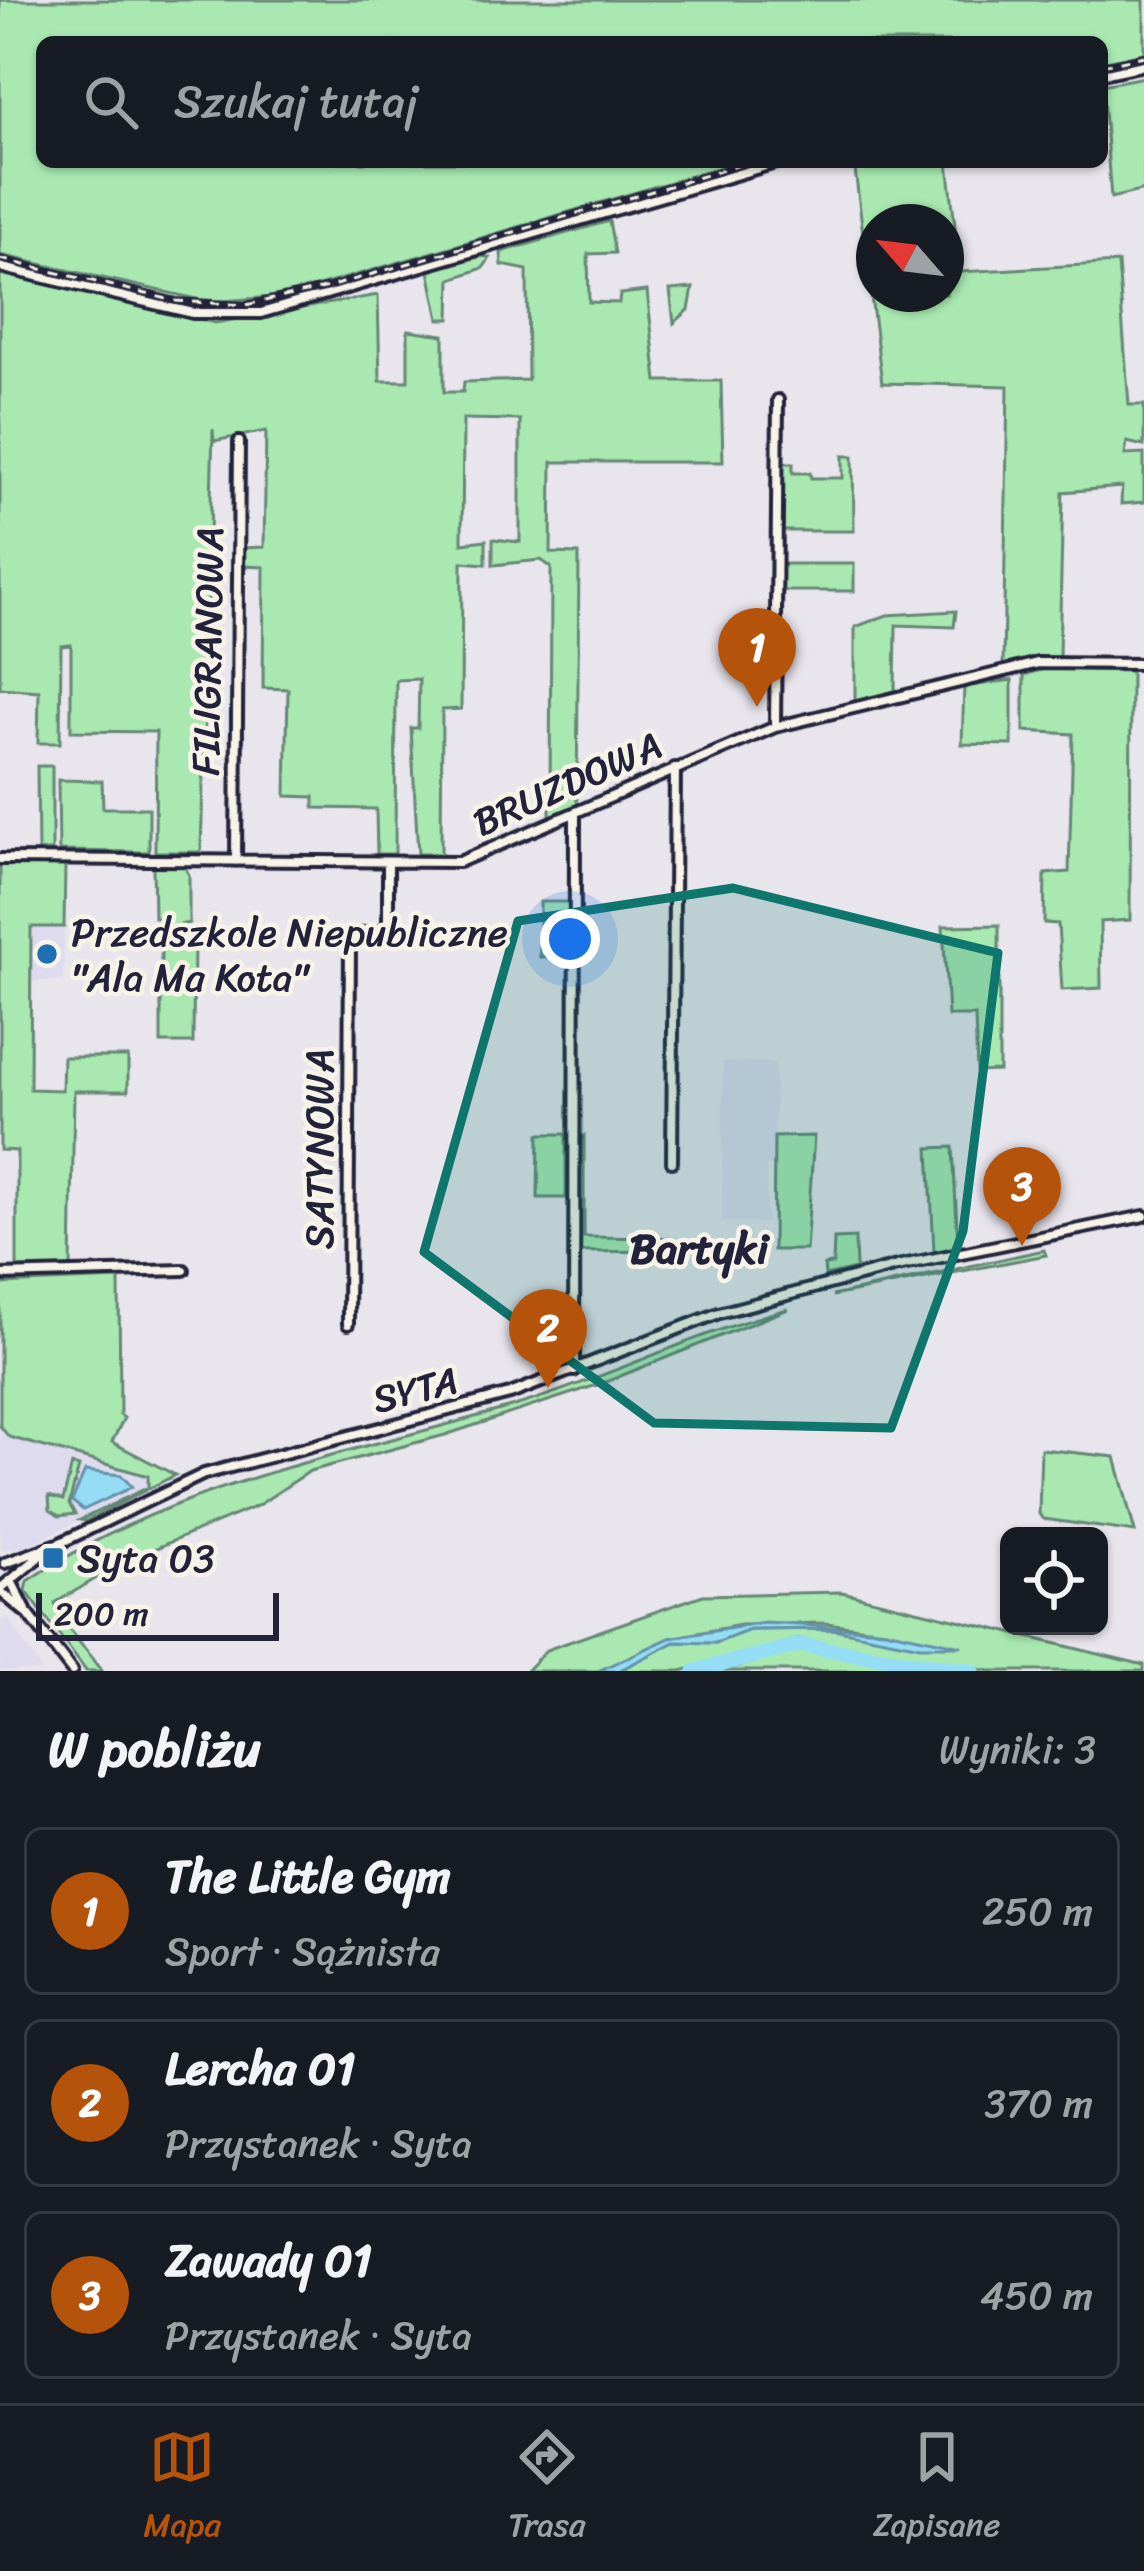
<!DOCTYPE html>
<html lang="pl">
<head>
<meta charset="utf-8">
<style>
	:root { --surface:#171b24; --page:#20242c; --text:#f1f3f6; --muted:#9ea1a6; --line:#363941; --accent:#b45309 }
	body { margin:0; font-family:Sriracha,sans-serif; background:var(--page); color:var(--text) }
	.controls { position:absolute; right:36px; bottom:36px; display:grid; overflow:hidden; border-radius:18px; box-shadow:0 3px 9px #0004 }
	.controls button { width:108px; height:108px; display:grid; place-items:center; padding:0; border:0; border-bottom:3px solid var(--line); background:var(--surface); color:var(--text); font:60px sans-serif }
	.compass { position:absolute; left:856px; top:204px; width:108px; height:108px; border-radius:50%; background:var(--surface); box-shadow:0 3px 9px #0004; rotate:298deg }
	.scale { position:absolute; left:36px; bottom:30px; width:243px; box-sizing:border-box; padding-left:12px; border:6px solid #22223b; border-top:0; font-size:33px; line-height:42px; white-space:nowrap; color:#22223b; -webkit-text-stroke:9px #f7f3e8; paint-order:stroke }
	.you { position:absolute; left:570px; top:939px; width:42px; height:42px; margin:-30px; border:9px solid #fff; border-radius:50%; background:#1a73e8; box-shadow:0 0 0 18px #1a73e833 }
	.badge { display:grid; place-items:center; width:78px; height:78px; border-radius:50%; background:var(--accent); color:#fff; font-size:39px; font-weight:700 }
	.pin { position:absolute; translate:-50% -99px; filter:drop-shadow(0 3px 6px #0008) }
	.pin::after { content:''; position:absolute; top:63px; width:42px; height:36px; background:inherit; clip-path:polygon(0 0,100% 0,50% 100%) }
	.list { margin:0; padding:0; list-style:none }
	h2 { display:flex; justify-content:space-between; align-items:center; height:156px; margin:0; padding:0 48px; font-size:51px }
	h2 small { font-size:39px; font-weight:400; color:var(--muted) }
	.list li { display:grid; grid-template-columns:78px 1fr auto; gap:36px; align-items:center; box-sizing:border-box; height:168px; margin:0 24px 24px; padding:0 24px; border:3px solid var(--line); border-radius:18px }
	.list b { display:block; font-size:45px; white-space:nowrap }
	.list p { margin:0; font-size:39px; white-space:nowrap; color:var(--muted) }
	.list em { font-size:39px; font-style:normal; color:var(--muted) }
	.icon { flex:none; width:66px; height:66px; fill:none; stroke:currentColor; stroke-width:2; stroke-linecap:round; stroke-linejoin:round }
	.map { position:relative; flex:none; width:1144px; height:1671px; overflow:hidden }
	.search { position:absolute; background:var(--surface); box-shadow:0 3px 9px #0004; left:36px; right:36px; top:36px; height:132px; display:flex; align-items:center; gap:30px; box-sizing:border-box; padding:0 42px; border-radius:18px; color:var(--muted); font-size:45px }
	.sheet { height:732px; background:var(--surface) }
	nav { display:flex; justify-content:space-around; align-items:center; box-sizing:border-box; height:168px; border-top:3px solid var(--line); background:var(--surface); font-size:33px; color:var(--muted) }
	nav a { display:grid; justify-items:center; gap:6px }
	nav .on { color:var(--accent) }
	.map>svg:first-child { display:block }
</style>
</head>
<body>
<div class="map">
<svg width="1144" height="1671" viewBox="0 0 1144 1671">
	<rect width="100%" height="100%" fill="#e8e5ec"/>
	<filter id="ink" filterUnits="userSpaceOnUse"><feTurbulence type="fractalNoise" baseFrequency=".00833" numOctaves="2"/><feDisplacementMap in="SourceGraphic" scale="24" xChannelSelector="R" yChannelSelector="G"/><feConvolveMatrix kernelMatrix="1 2 1 2 8 2 1 2 1" color-interpolation-filters="sRGB"/></filter>
	<g filter="url(#ink)">
		<path fill="#dedbef" d="M31,927h33l-1,54h-33z
			M723,1062l52,1 -1,103h-8l1,57 -45,-1z
			M0,1426l9,11 139,39 1,11 -125,60 -24,2z
			M8,1617l34,54h-42v-49z"/>
		<path fill="#a9e9b1" stroke="#668676" stroke-width="3" fill-rule="evenodd" d="M0,0h1144v53l-42,9v-20h-1060v120h696l-453,134 -75,6 -210,-47z
			M1144,77v113l-33,8 -9,-113z
			M854,162h94l12,110 158,-9 11,142h15v41l-17,-4 -2,13 19,-1v48l-23,2 1,-17 -59,5 -4,165 -56,8 5,-279 -126,-3zM874,222h72v72h-72z
			M609,221l6,32 -27,1 1,48 30,1 1,-9 27,-3 10,90h64l2,81h-171l-1,91 28,1 -2,253 -27,9 1,-249 -10,-7 -48,5v-26l27,3v-122l-57,-1 -1,124 24,-3v24l-24,-2 -1,147 -19,1 -1,144h-23l-7,-126h7l1,-49 -23,1 -1,174h-18l-1,-45 -62,-1v-11l-28,-1 2,-107 -25,-1 1,-121 -22,-1v-18l22,-1 2,-116 -52,10 -1,-12 -12,423h-46l1,-120 -85,-1v-86l-10,1 -1,97h-22l1,-52 -39,-3v-415l215,50 163,-28 2,86h28v-51l36,5v57h19l1,-10 64,-2 -1,-110 -25,-5 -1,-13z
			M482,256l8,2 -7,10 -32,11 -1,40h-11l-10,-48z
			M693,288l-4,22 -15,13 -4,-33z
			M843,456h10l1,75h-76l2,-68h13v10h17l1,5h32z
			M782,564h72v27h-73z
			M956,611l-2,16 -58,-2 -1,66 -40,10v-74l32,-12z
			M1044,669l87,2 -1,249 -30,2 1,66 -39,2 -4,-66 -14,-1 1,-49 24,-2 4,-138 -49,-3v-56z
			M1012,680v65l-50,-1 2,-57z
			M37,766h15v85h-14z
			M58,780l44,1 1,27h46v44l-90,-1z
			M183,864l6,11v48l-28,6 -1,-11h-6l-1,-52z
			M0,865h65l-1,62h-33l-1,162 32,1 1,-33h65v34h-54l-3,178 -54,2v-120l-17,-1z
			M540,902h31v54l-31,1z
			M999,925v146l-22,1 -2,-56h-27l-5,-90z
			M161,936l33,1 -1,106h-32z
			M539,1134h27v64h-28z
			M584,1136v101l85,1v13l-90,1 1,-112z
			M814,1136l-8,114h-33l1,-113z
			M953,1147l5,99 -24,6 -5,-104z
			M855,1238l1,31 -31,7 -1,-11 9,-1 1,-25z
			M1044,1250l2,5 -214,41z
			M119,1279l1,136 4,3 -12,24 63,33 -89,46 -6,-1 68,-33v-11l-139,-39 -9,-11v-142z
			M788,1309l-185,74 -158,52 -135,36 -53,35 -130,54 -72,43c5,23 34,47 47,68h-16l-60,-80 2,-10c147,-99 319,-126 486,-175 94,-28 177,-72 274,-97z
			M1041,1449l74,8 20,75 -91,-13 -5,-5z
			M72,1465l7,2 -10,37 6,10 -16,2 -9,-6 -1,-14 14,4z
			M842,1592l302,73v6h-153l-192,-32 -118,32h-63l57,-29 41,1 33,-13 85,-1 47,8 4,-7 -60,-7 -84,2 -71,13 -72,33h-72l20,-21 157,-55z
			M798,1650l148,21h-224z"/>
		<path fill="#94ddf5" stroke="#6692ab" stroke-width="3" d="M85,1471l36,4 11,12 -49,23 -11,-9z
			M765,1623l120,7 77,16h-42l-86,-17 -84,1 -34,13 -41,-1 -57,29h-20l72,-33z"/>
		<g fill="none" stroke-linecap="round" stroke-linejoin="round">
			<path stroke="#94ddf5" stroke-width="15" d="M695,1671l105,-26 173,26"/>
			<defs>
				<path id="minor" d="M1102,74l42,-9
					M0,267l193,46h68l518,-151
					M775,727l3,-327
					M0,859l459,3 316,-135 263,-64 106,1
					M236,861l3,-419
					M672,1162l3,-394
					M0,1275l184,-5
					M348,1324l2,-383 4,-6 34,-5v-68
					M574,1371l1,-555
					M5,1563l53,-19 146,-70 306,-80 209,-81 178,-47 247,-50
					M11,1581l15,29
					M0,1589l44,-36
					M0,1591l29,24 43,56"/>
			</defs>
			<use href="#minor" stroke="#22223b" stroke-width="16"/>
			<use href="#minor" stroke="#f7f3e8" stroke-width="8"/>
			<defs>
				<path id="rail" d="M1102,65l42,-9
					M0,259l176,42 70,4 83,-18 421,-125"/>
			</defs>
			<use href="#rail" stroke="#22223b" stroke-width="8"/>
			<use href="#rail" stroke="#f7f3e8" stroke-width="3" stroke-dasharray="9" stroke-linecap="butt"/>
		</g>
	</g>
	<path fill="#0f766e" fill-opacity="0.2" stroke="#0f766e" stroke-width="9" stroke-linejoin="round" d="M733,888l265,65 -35,278 -72,197 -237,-5 -230,-171 94,-331z"/>
	<g fill="#1f6fb2" stroke="#f7f3e8" stroke-width="4.5">
		<circle cx="47" cy="954" r="12"/>
		<rect x="41" y="1546" width="24" height="24" rx="6"/>
	</g>
	<g text-anchor="middle" stroke-width="9" stroke-linejoin="round" paint-order="stroke">
		<g font-size="39" fill="#22223b" stroke="#f7f3e8">
			<text transform="translate(207 651) rotate(-89)" y="14">FILIGRANOWA</text>
			<text transform="translate(567 783) rotate(-24)" y="14">BRUZDOWA</text>
			<text transform="translate(319 1149) rotate(-90)" y="14">SATYNOWA</text>
			<text transform="translate(415 1389) rotate(-14)" y="14">SYTA</text>
		</g>
		<g font-size="39" fill="#22223b" stroke="#f7f3e8" text-anchor="start">
			<text x="71" y="946">Przedszkole Niepubliczne<tspan x="71" dy="45">"Ala Ma Kota"</tspan></text>
			<text x="77" y="1572">Syta 03</text>
		</g>
		<g font-size="42" font-weight="bold" fill="#22223b" stroke="#f7f3e8">
			<text x="699" y="1263">Bartyki</text>
		</g>
	</g>
</svg>
<div class="controls">
<button><svg class="icon" aria-label="locate" viewBox="0 0 24 24"><circle cx="12" cy="12" r="6"/><path d="M12 2v4M12 18v4M2 12h4M18 12h4"/></svg></button>
</div>
<svg class="compass" viewBox="-18 -18 36 36"><path d="M0-13l5 13h-10z" fill="#e53935"/><path d="M0 13l5-13h-10z" fill="#9ea1a6"/></svg>
<div class="scale">200 m</div>
<div class="you"></div>
<div class="pin badge" style="left:757px;top:707px">1</div>
<div class="pin badge" style="left:548px;top:1388px">2</div>
<div class="pin badge" style="left:1022px;top:1246px">3</div>
<div class="search"><svg class="icon" aria-label="search" viewBox="0 0 24 24"><circle cx="10" cy="10" r="6"/><path d="M15 15l6 6"/></svg>Szukaj tutaj</div>
</div>
<section class="sheet">
<h2>W pobliżu<small>Wyniki: 3</small></h2>
<ul class="list">
<li><span class="badge">1</span><div><b>The Little Gym</b><p>Sport · Sążnista</p></div><em>250 m</em></li>
<li><span class="badge">2</span><div><b>Lercha 01</b><p>Przystanek · Syta</p></div><em>370 m</em></li>
<li><span class="badge">3</span><div><b>Zawady 01</b><p>Przystanek · Syta</p></div><em>450 m</em></li>
</ul>
</section>
<nav>
<a class="on"><svg class="icon" aria-label="map" viewBox="0 0 24 24"><path d="M3 6l6-2 6 2 6-2v14l-6 2-6-2-6 2zM9 4v14M15 6v14"/></svg>Mapa</a>
<a><svg class="icon" aria-label="directions" viewBox="0 0 24 24"><path d="M12 3l9 9-9 9-9-9zM9 14v-3h6M13 9l2 2-2 2"/></svg>Trasa</a>
<a><svg class="icon" aria-label="saved" viewBox="0 0 24 24"><path d="M7 4h10v16l-5-4-5 4z"/></svg>Zapisane</a>
</nav>
</body>
</html>
